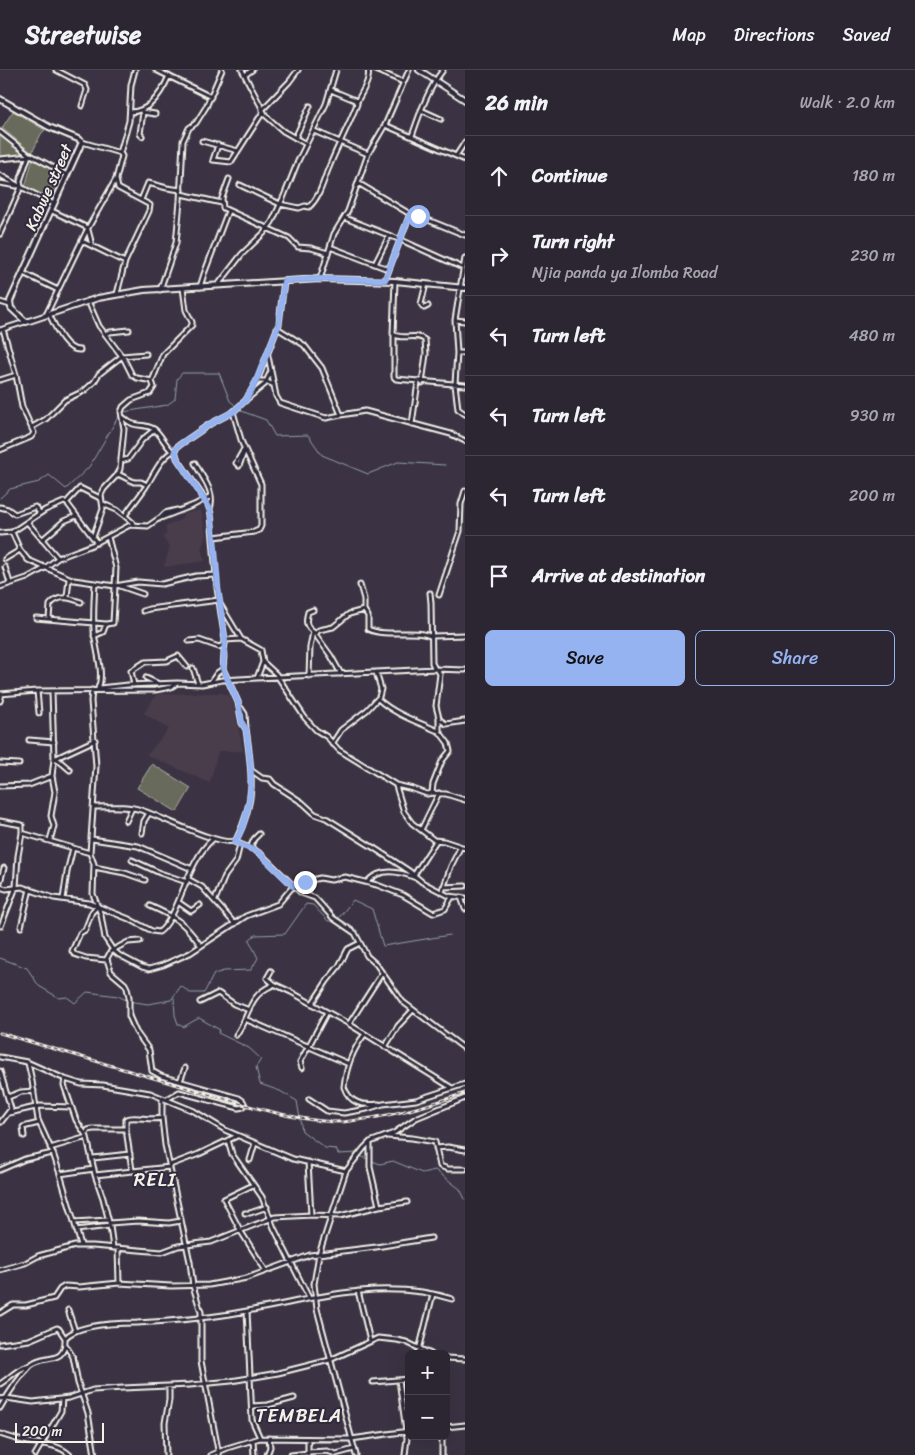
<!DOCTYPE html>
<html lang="en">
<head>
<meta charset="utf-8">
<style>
	:root { --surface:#2c2632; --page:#342e3a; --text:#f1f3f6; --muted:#a6a5ac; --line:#48434d; --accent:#95b2f1 }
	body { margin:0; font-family:Sriracha,sans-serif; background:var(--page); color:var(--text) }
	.controls { position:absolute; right:15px; bottom:15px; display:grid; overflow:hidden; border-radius:8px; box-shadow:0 5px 20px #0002 }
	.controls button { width:45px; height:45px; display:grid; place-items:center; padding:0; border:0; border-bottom:1px solid var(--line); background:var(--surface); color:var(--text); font:25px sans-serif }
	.scale { position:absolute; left:15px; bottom:12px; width:89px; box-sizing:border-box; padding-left:5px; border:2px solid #f4f1e8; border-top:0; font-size:14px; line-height:18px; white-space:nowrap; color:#f4f1e8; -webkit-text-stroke:4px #2f2a3d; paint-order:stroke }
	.stop { position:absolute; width:15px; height:15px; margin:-11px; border:4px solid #95b2f1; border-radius:50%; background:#fff }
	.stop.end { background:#95b2f1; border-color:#fff; box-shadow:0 1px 5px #0008 }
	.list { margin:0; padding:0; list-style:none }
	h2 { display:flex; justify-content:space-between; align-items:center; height:65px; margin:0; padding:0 20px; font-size:21px }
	h2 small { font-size:16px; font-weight:400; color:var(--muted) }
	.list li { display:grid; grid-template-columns:32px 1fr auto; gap:15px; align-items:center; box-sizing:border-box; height:80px; padding:0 20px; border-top:1px solid var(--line) }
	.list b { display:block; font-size:19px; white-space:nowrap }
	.list p { margin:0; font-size:16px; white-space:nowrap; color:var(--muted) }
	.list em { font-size:16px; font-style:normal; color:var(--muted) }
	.actions { display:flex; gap:10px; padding:15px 20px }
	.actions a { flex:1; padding:11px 0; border:1px solid var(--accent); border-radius:8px; text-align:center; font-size:18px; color:var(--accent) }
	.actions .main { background:var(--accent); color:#111 }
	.icon { flex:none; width:28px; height:28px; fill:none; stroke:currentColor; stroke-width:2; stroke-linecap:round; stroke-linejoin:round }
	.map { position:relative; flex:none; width:465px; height:1385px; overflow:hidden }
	header { display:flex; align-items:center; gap:30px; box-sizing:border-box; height:70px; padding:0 25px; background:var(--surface); border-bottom:1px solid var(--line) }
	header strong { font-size:24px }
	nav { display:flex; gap:28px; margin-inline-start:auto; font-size:18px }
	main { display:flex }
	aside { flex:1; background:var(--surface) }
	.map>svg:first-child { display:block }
</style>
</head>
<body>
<header>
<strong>Streetwise</strong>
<nav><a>Map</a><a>Directions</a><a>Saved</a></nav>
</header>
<main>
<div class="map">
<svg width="465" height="1385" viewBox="0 0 465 1385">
	<rect width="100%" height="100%" fill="#3b3343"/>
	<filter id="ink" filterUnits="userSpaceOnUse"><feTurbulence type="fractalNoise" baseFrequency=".02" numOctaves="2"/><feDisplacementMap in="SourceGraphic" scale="10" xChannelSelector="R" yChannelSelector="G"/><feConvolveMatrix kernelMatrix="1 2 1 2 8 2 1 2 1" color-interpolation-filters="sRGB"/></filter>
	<g filter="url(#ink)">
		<path fill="#4a3e4b" d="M201,440l5,25 -5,14 4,12 -41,6 6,-20 -7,-9 4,-5 -2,-6 15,-7 4,-6z
			M222,623l10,4 11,54h-25l-8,32 -63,-28 22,-26 -25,-16 13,-19z"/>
		<path fill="#686b5c" stroke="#aeaea2" d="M13,41l32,19 -4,4 -9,19 -30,-25z
			M0,63l28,23 -24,4 -4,-3z
			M33,88l34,14 -13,28 -29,-13z
			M152,694l39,24 -14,24 -40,-24z"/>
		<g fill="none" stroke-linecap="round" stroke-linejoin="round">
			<path stroke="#949faa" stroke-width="1" d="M239,339l5,3 22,8 9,16 33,-1 14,20 46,19 30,-12 47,3
				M123,342l44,-7 8,-6 2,-20 5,-6h37l11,28 6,5
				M0,428l10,-9 29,-7 10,-7 17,14 23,-22 31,-53
				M338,849l15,-19 19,9 11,37 67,-11
				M0,888l27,10 12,18 20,12 8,-1 8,6 12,-11 31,4 10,5 20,3 23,-4 10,-14 9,7h14l10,-19 10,-3 27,-1 7,-12 -9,-18 6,-5 30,-1 21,-30 7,1 15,16h7
				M174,928l1,17 3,9 5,3 16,-9 21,12 -2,3 31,15 12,11 -5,8 4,17 20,7 17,10 5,30 23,17 11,1 2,5 19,-1
				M360,1086l20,8 13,-3 29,12 13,-3 25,19 5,10"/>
			<defs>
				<path id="minor" d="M56,0l29,15 2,5 -5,16
					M156,0l55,27
					M242,0l24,46 17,15 23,13
					M376,0l27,12
					M245,5l7,-5
					M357,32c4,-9 14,-22 11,-32
					M262,40l27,-28 9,-12
					M421,40l20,9
					M130,42c20,0 32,-20 39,-36
					M142,42l13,2
					M385,55l80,35
					M314,61l54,23
					M0,62l29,23 -9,26 1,6 33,17
					M142,66l-2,-2 3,-22
					M412,66c8,-23 16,-47 31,-66
					M295,68l15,-32
					M202,71l36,10
					M82,72l38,11 2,3 -6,23 2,9 32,17 -1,6 -24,51 -8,32
					M218,75l-5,15 18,2 32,-50
					M120,83l9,-32 2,-36 4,-15
					M31,85l36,20
					M456,86l9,-14
					M0,89l30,-3
					M0,105l21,12 -21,47
					M229,109l-7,19 1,10 66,30 9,9 13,1 17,5
					M0,113l17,3
					M358,113l52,31 18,6 37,15
					M240,115l40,19 19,4 6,-2 4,1c12,-11 14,-27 21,-42 8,-20 19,-40 27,-61l-2,-4 -24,-10
					M181,124l41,9
					M141,130l7,-17 19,5 14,2
					M52,141l36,17
					M345,148l56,22 62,28
					M88,160l4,15
					M82,171l43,21
					M330,177l58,22
					M465,188l-10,62 2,33 -2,31 3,25 7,5
					M375,194l14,-28
					M23,203l35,17
					M320,209l14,-45 14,-23 20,-57 17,-29 24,-55
					M385,210l25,-66
					M395,211l-2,53c9,7 23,-2 32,6l1,14 -4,29
					M426,214l-5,20 3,4 4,-2
					M218,215l24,-31 22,-21 8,-11 12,-26 14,-35 28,-57 10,-34
					M200,217l4,-13 24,-63
					M160,220l16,-47 4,-42 3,-60 6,-13 7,-5 10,-16 16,-37
					M88,231l11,25 25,33 8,16 5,3 15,3 2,6 -4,6 -19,7 -8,7 -2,5 3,17 -4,40 -2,5 -14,15 -3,6 2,14 -10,28
					M0,232l10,3
					M49,244c6,12 16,37 31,36
					M46,245l42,-87 28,-49
					M455,250l10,1
					M277,258l27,17 18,23 19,47 24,-4 86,23 14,7
					M0,260l25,-8
					M105,264l5,-2 19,-2
					M394,266v41l2,2 69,6
					M457,283h8
					M268,286l8,40 4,7 46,15 15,-3
					M0,310l16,-5
					M152,311l11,-27 29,-29v-3l-6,-12 -3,-22
					M257,311h8l9,4
					M248,328l17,-14 6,-13
					M124,348c11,11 18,4 30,11 6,4 12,17 18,22
					M412,354l6,-42
					M32,357l14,-8 19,-19 19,-9 10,-9 5,-8 23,-18 24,-2
					M244,379l-8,14 3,3 6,-16
					M0,380l31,-13 3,-4 -12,-26 -6,-32 -13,-46
					M121,391l7,-2 14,-19 12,-10
					M195,393c7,15 21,28 15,46
					M118,404l16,8h7l6,3
					M66,433l14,-15 20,10
					M103,434l14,6 8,6
					M0,437l8,2 7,5 20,-7 5,6
					M159,449l6,-6 12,-3
					M28,453l30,35
					M133,453l-8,-7 1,-2c6,-9 13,-17 19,-26 9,-13 15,-31 30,-38
					M12,462l8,18 8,10 46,20 41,6 23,-4 24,2 34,-8 20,-1
					M0,463l12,-1 33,-22 19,-8 3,1 30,40
					M214,467l40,-5 5,-2 2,-4v-42l-19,-41 -9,-31
					M42,470l22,-19 12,-5
					M5,489l15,-9
					M5,497l5,16
					M95,513c-1,16 -2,32 -1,48 1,16 11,43 4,57
					M360,515l4,14v11l4,6v13c19,9 48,-1 64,8
					M120,516l23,8
					M0,517l27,-9 18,-10 13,-10 34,-13 38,-20 18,1 10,-7 36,-14 17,-9
					M430,523l1,10 1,60 3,6
					M439,525l21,-64 1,-27 4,-13
					M67,527l2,-18
					M220,534l21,35
					M313,540l-5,2c-3,10 -2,16 7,21
					M143,541l6,-2 70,-9
					M36,548l70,6 7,-1 3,-55 -8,-31
					M49,549l1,-14c9,-11 20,-7 31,-3
					M94,566l9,-4 3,-8
					M432,566l33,-1
					M225,570l16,-1 20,11 2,12 -6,16
					M189,571l10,-1 20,7 6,-3
					M263,592l13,12 29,44 11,12 11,7 12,13 57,35 17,4 14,5 5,-1 14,1 19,6
					M193,598l5,16
					M341,604l-10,-18 -16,-22 4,-4 14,-3 16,-13 15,-4
					M309,606l1,-29 3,-15
					M146,608l13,6
					M211,612l6,-9 6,-4
					M134,615l-3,-14 14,-9 22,-1 11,-5 9,11
					M99,618l29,-3 49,-2
					M92,620l-1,11 5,65 -6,87 4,11 -1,30 8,21 4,23 8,12 6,5 23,12 7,2 14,-4 27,-12 56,-37 32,-12 17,-20 25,-6 11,2 14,-3 32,8 26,10 30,18 12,-4 7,-12
					M37,621l2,22
					M0,624l37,-3 118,-1 16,-3 6,-4 25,1 20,-4 35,-2 178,-9 30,1
					M378,629c16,15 40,23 60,32
					M0,631l2,-7
					M241,638l4,6 1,15
					M439,649l7,5 19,-3
					M29,670l25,2
					M332,674l9,-14 26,-20 12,-13 2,-8 -5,-17
					M56,688l14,12
					M54,689l41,-19
					M0,693l19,1
					M252,701l10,7 8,1 4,5 29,19 12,11 11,4 48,30 35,23 13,11 27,14 16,2
					M0,716l29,-1 23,-9 2,-17 -2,-68
					M396,716l8,26 8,11 22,17 10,1 21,7
					M432,723l1,-9 9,-23 8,-10 -2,-8 -9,-12v-13l-3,-12 4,-32 -3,-5
					M94,737c15,0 33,-2 47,3 17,5 83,39 95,30 21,-41 16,-68 10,-111l-4,-6 -4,-21 -15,-33 2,-29 -8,-52 -6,-74 -3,-10 -31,-46 -2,-8 3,-4 32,-22 23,-12 13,-12 11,-19 22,-57 5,-43
					M0,751l22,4v8l68,20
					M126,751l6,-13
					M421,760l18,-37
					M142,763l2,-12 5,-8
					M92,769l46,7 54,23
					M50,770l4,-14 -3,-10 4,-24 -3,-16
					M234,772l19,7 9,6 39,38 14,5 18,20 22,15 12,23 9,8 27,38 62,47
					M250,778l4,-9 5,-5
					M132,790l28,13 27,9
					M94,797l31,6 20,7
					M414,805l22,-34
					M188,809l14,8 33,37
					M0,812l4,-14
					M367,812c13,-15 32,-11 49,-4
					M0,817l6,2 16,-2 32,11 35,5 40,16 23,12 7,1c7,-5 10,-12 14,-19 12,-24 19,-56 40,-74
					M443,817l22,-1
					M442,822l9,-26 9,-18
					M461,827l4,12
					M63,829l4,-27 6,-24
					M215,830l10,-24 11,-15 4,-17
					M178,832l13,9 9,-6
					M98,836l-6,6 -7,18 -5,3 -8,18 2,3 12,4 20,2 5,-9 17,-9 12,-1
					M150,836c27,12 34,16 51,40
					M1,856l15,-39 2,-31 4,-23
					M21,857l9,-38
					M107,889l4,13 14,12 2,4 2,9v19l7,16 13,18 3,21 9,5 78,22 4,3 2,4 -2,2 -4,1 -60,-16 -12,7
					M271,901l-4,7 7,6 17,8 58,32 103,64
					M200,932l18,-9 16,11 15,6
					M312,934l15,-23 12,-15 9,-17 12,-6
					M245,949l104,45
					M349,954l33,-51
					M365,964c-12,15 -19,34 -21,53 6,17 19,19 35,17
					M236,965c15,-21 11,-39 37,-50
					M385,977l13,-21 15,-16
					M0,987l27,5 38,17 16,5 22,1 47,8 44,18 31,19 56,24 12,5 53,12
					M28,993l4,18 6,39 15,33 7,21 21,71
					M302,998l-2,-6 27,-50
					M0,1001l11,38 -10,13
					M65,1009l-1,6 12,35 11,17 8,38 8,23 7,28 3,22
					M180,1011l5,-13
					M8,1027l13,-5 13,-1
					M162,1028v20l3,27 25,117 3,24 8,26v49l18,94
					M309,1029l18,12 17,2 23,-4 16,-5 33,-4 49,-16
					M9,1043l31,-7 31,1
					M86,1064l2,-4 5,-1h33
					M24,1066l-1,-9 16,-4
					M387,1066l25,2 23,4 5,24 8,3h17
					M228,1070l4,14 30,43 12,31 35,70
					M370,1073v24l9,39
					M50,1078l37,-11
					M436,1078l12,-1 17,3
					M93,1088l37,-4
					M250,1090l5,-17
					M308,1092l3,53
					M170,1095l29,-11 38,-18
					M0,1100l25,-11 28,-6
					M132,1100l-6,-41v-10c8,-4 24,2 36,-1
					M60,1104l34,-5
					M95,1105l75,-8
					M253,1115l-29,14 16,31 26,41
					M245,1143h5l17,-6
					M74,1152l34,-2
					M109,1153l29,-2 31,2 12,-2
					M76,1160l34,-4
					M118,1178l1,35
					M0,1200l25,-7 13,-7 37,-10h18l69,6 16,-6 33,-4 64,-25 36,-2 29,1 39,-10 28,-4
					M358,1221l12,50
					M68,1240l7,21
					M247,1241l5,109 8,18
					M0,1243l13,-8h13l28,-7 6,-9 5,-3 14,1 40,-4 52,3 38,-1 38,-7 63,-23 66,-8 55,-9
					M0,1274l29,-4 28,-12 2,1 6,9
					M65,1274l8,13 5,26 10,30 7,42
					M418,1284l15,-60
					M446,1288l19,1
					M399,1310l8,58 -2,17
					M373,1312l36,-3
					M0,1314c10,-6 17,-16 30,-18
					M0,1329l6,-1 27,4 36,-4 24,-8 30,-2 67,-3 41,-4 47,-8 52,-13 48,-22 19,2 9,2 25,12
					M252,1336l16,-1 26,-7
					M0,1338c8,-14 18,-30 30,-42 14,-13 36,1 35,-28 13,-14 53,-15 72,-15 37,-2 73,-5 110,-12 42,-7 84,-19 127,-21 26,-1 54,1 78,9
					M446,1357l19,-2
					M0,1364c9,3 18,6 28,8 14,2 31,2 42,13
					M253,1370l1,15
					M308,1370v14
					M308,1382l19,-1 9,3 18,-5
					M35,1385l26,-44 1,-12
					M166,1385l-1,-32 4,-23v-14
					M211,1385l16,-7 33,-10 91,1 58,-8
					M267,1385l3,-8 -1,-9
					M291,1385l17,-2
					M356,1385l-39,-146 -3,-25 5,-30 27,-83 18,-23 6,-6 24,-9 22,-15 49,-20
					M442,1385v-19"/>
				<path id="major" d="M419,0l46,30
					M0,29l49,28 29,12 4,3 -72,159 1,7 15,14 72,-24 46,-8 176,-11 75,2 70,7"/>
			</defs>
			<use href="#minor" stroke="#f4f1e8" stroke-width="7"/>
			<use href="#major" stroke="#f4f1e8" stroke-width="8"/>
			<use href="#minor" stroke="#2f2a3d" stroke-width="3"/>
			<use href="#major" stroke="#2f2a3d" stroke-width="4"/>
			<defs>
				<path id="rail" d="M0,963l249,73c30,8 62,16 94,16 7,-1 15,-2 22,-3 35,-5 67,-15 100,-26"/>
			</defs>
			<use href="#rail" stroke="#f4f1e8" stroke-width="3"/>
			<use href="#rail" stroke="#2f2a3d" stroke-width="1" stroke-dasharray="4" stroke-linecap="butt"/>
		</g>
	</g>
	<g fill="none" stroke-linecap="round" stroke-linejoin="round" filter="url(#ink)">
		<path stroke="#95b2f1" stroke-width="6" d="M305,812l-12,4 -35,-34 -24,-10c5,-5 8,-13 10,-20 11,-35 7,-58 2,-93l-4,-6 -4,-21 -15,-33 2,-29 -7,-52 -4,-50 -4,-29 -33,-51 -2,-8 3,-4 32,-22 23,-12 13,-12 10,-19 23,-57 5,-43 36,-2 65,1 25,-66 8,2"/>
	</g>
	<g text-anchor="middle" stroke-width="4" stroke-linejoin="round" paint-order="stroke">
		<g font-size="16" fill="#f4f1e8" stroke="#2f2a3d">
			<text transform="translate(48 117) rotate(-66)" y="6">Kabwe street</text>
		</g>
		<g font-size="19" letter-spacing="1" fill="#f4f1e8" stroke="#2f2a3d">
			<text x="155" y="1116">RELI</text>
			<text x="299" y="1352">TEMBELA</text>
		</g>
	</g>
</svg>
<div class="controls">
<button>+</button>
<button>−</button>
</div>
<div class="scale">200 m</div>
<div class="stop" style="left:418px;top:146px"></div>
<div class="stop end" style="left:305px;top:812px"></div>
</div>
<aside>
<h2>26 min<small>Walk · 2.0 km</small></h2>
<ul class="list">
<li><svg class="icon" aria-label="ahead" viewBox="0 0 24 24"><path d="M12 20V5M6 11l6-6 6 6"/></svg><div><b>Continue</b></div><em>180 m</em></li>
<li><svg class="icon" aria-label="right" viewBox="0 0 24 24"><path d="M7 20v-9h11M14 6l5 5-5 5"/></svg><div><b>Turn right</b><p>Njia panda ya Ilomba Road</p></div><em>230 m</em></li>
<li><svg class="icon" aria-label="left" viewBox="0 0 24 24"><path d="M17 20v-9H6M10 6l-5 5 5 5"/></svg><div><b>Turn left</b></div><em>480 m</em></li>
<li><svg class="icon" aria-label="left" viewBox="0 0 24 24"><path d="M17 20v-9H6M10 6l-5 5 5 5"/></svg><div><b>Turn left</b></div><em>930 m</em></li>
<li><svg class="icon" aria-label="left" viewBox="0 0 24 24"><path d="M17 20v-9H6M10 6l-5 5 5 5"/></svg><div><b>Turn left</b></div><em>200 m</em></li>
<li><svg class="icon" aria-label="arrive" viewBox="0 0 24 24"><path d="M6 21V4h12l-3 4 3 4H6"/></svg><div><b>Arrive at destination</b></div></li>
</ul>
<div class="actions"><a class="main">Save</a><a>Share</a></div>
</aside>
</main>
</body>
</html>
